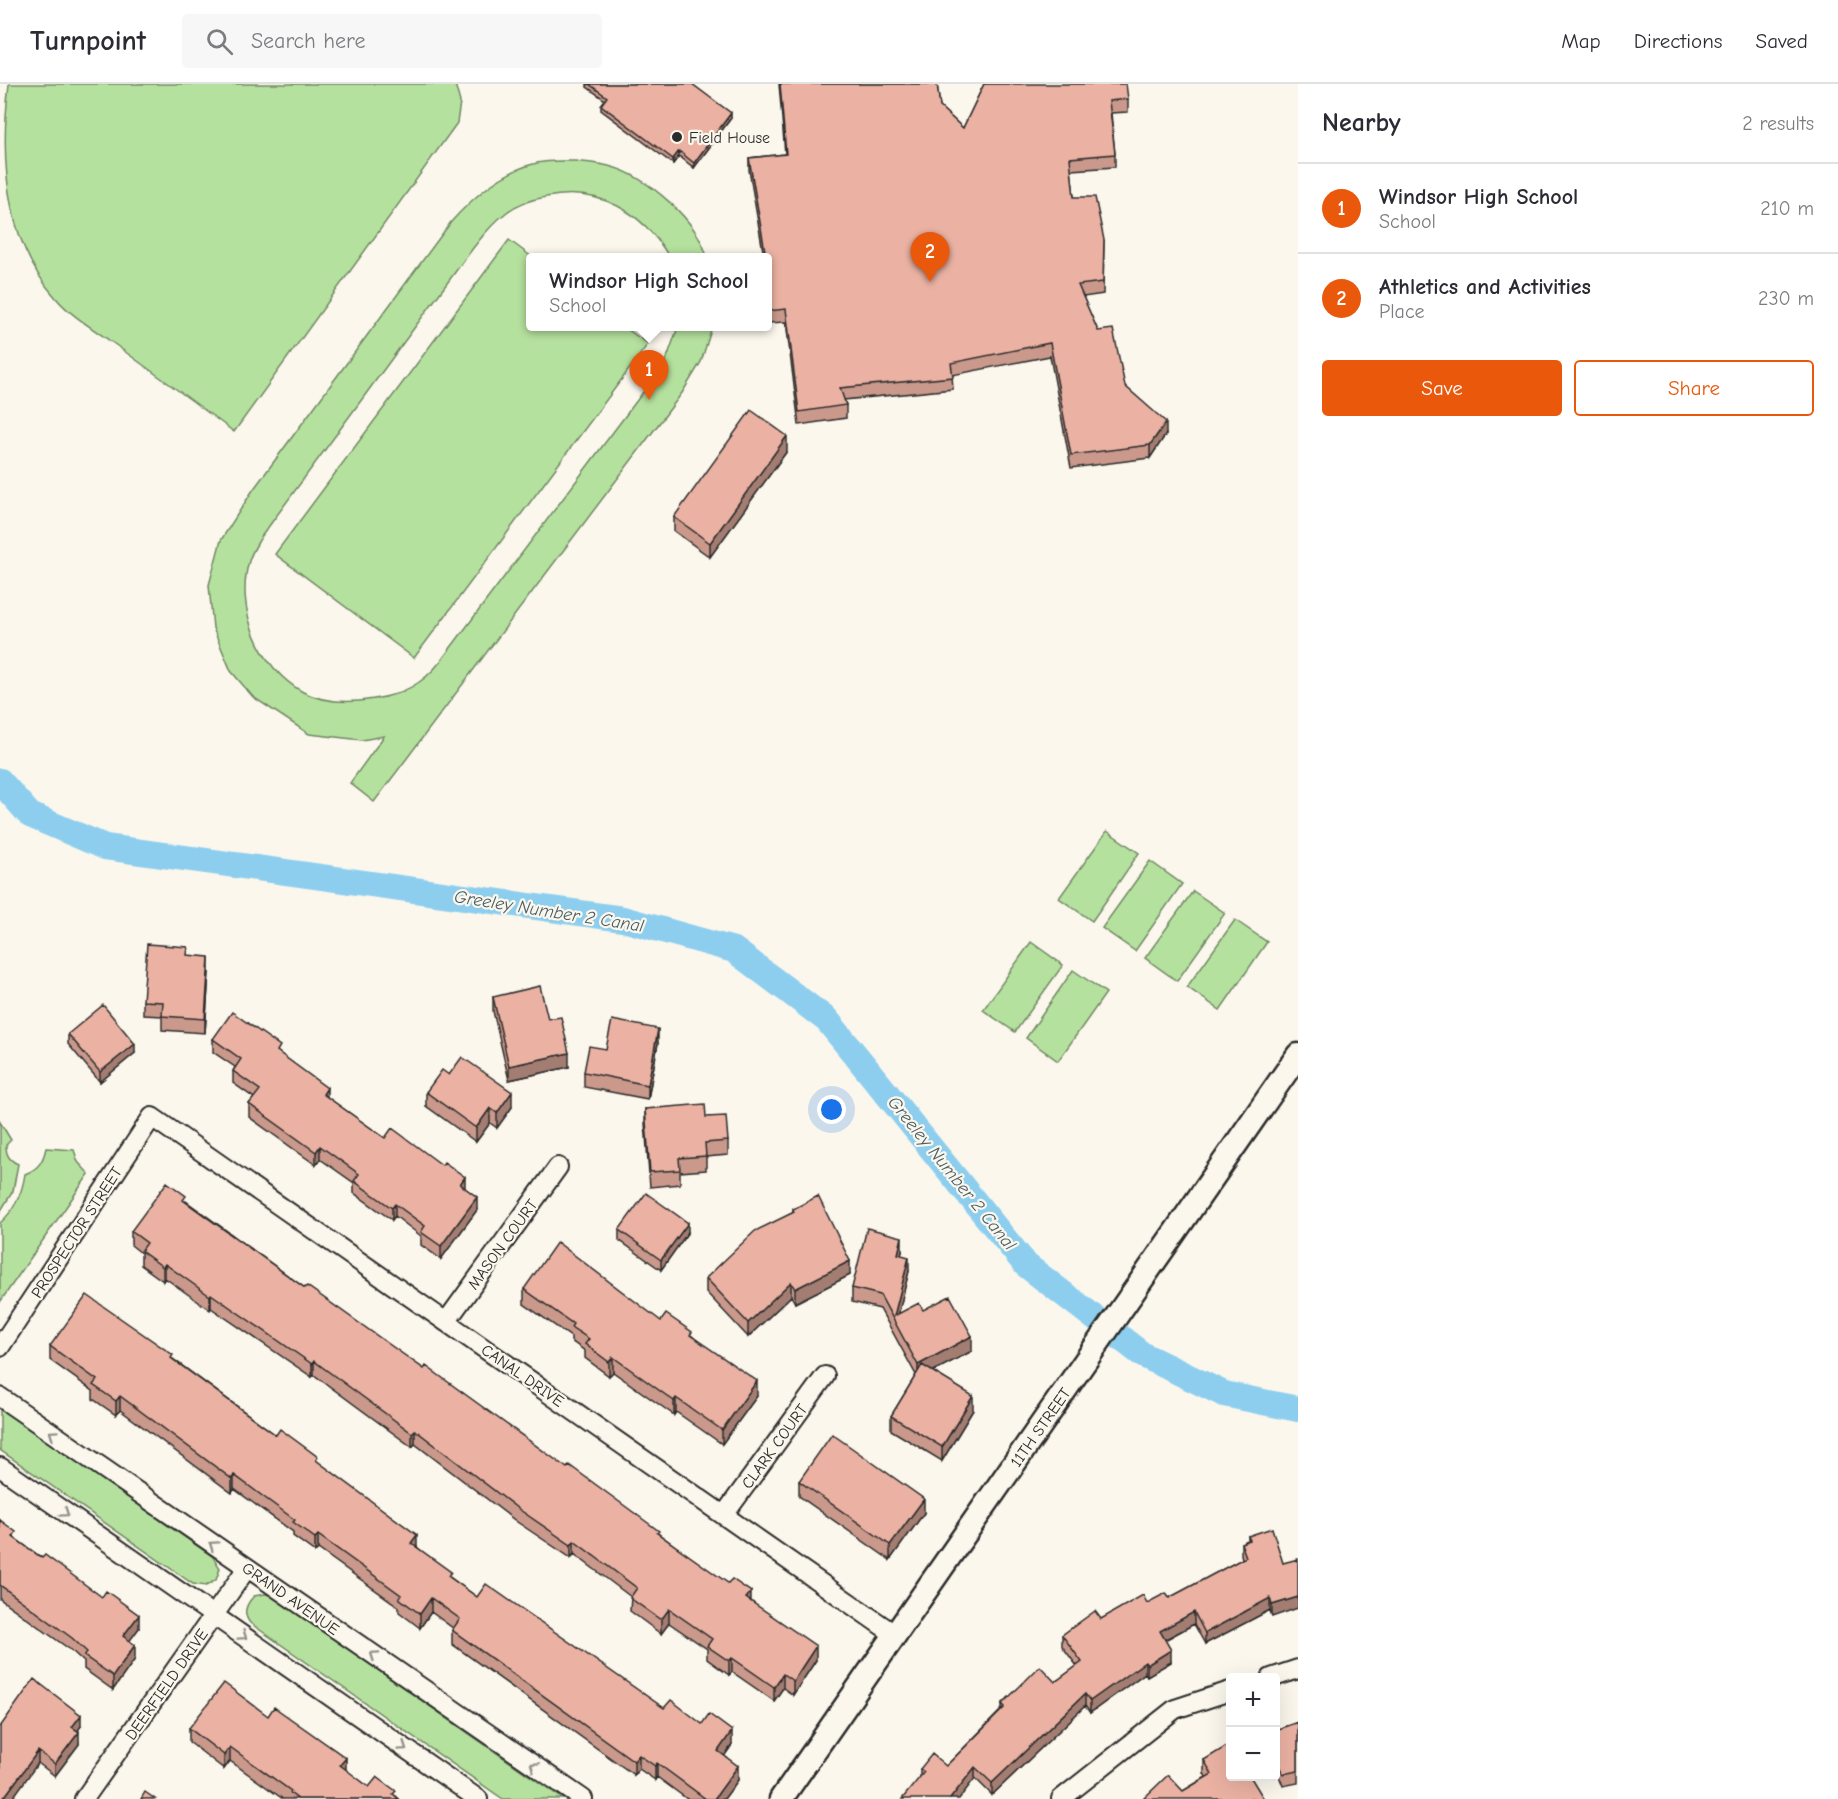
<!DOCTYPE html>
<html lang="en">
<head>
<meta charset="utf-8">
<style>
	:root { --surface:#fff; --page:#f7f7f7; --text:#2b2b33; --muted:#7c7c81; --line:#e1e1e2; --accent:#ea580c }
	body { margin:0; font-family:"Comic Neue",sans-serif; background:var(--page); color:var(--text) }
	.controls { position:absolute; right:18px; bottom:18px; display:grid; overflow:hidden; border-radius:6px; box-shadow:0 6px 24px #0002 }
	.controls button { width:54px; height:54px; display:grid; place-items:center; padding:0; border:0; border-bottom:2px solid var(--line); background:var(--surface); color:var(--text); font:30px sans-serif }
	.you { position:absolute; left:832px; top:1026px; width:21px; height:21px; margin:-15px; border:4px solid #fff; border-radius:50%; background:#1a73e8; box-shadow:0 0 0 9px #1a73e833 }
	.badge { display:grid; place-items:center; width:39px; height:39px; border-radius:50%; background:var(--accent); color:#fff; font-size:20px; font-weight:700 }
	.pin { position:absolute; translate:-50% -50px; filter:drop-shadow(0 2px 3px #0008) }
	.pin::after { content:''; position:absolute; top:32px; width:21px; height:18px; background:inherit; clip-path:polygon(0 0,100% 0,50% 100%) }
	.popup { position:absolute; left:526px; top:169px; width:246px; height:78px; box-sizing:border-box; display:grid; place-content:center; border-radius:6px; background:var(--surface); filter:drop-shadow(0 2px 4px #0005); font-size:20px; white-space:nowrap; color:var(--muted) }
	.popup b { font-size:22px; color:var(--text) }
	.popup::after { content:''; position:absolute; left:50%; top:100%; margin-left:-12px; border:12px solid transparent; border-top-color:var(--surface) }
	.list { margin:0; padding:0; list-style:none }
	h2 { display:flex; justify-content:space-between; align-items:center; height:78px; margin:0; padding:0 24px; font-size:26px }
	h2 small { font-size:20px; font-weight:400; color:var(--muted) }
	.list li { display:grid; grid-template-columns:39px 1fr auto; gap:18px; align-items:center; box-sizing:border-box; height:90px; padding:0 24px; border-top:2px solid var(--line) }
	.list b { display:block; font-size:22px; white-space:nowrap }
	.list p { margin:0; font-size:20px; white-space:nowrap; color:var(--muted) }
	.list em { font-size:20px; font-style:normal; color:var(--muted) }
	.actions { display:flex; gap:12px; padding:18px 24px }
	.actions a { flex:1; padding:14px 0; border:2px solid var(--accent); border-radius:6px; text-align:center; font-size:21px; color:var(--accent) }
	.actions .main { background:var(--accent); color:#fff }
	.icon { flex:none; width:33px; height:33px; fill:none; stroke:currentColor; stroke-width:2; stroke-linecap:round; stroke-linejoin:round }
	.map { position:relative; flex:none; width:1298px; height:1715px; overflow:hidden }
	header { display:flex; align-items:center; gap:36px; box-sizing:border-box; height:84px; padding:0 30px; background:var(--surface); border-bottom:2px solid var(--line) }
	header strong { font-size:28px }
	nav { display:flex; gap:33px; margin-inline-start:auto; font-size:21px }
	.search { width:420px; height:54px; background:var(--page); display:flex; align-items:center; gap:15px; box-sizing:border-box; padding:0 21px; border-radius:6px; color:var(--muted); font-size:22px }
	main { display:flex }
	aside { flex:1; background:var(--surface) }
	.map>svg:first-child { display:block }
</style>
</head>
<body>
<header>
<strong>Turnpoint</strong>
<div class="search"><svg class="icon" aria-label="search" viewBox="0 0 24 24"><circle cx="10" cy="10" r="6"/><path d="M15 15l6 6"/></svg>Search here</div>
<nav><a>Map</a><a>Directions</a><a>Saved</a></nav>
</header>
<main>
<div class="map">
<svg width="1298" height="1715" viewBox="0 0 1298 1715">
	<rect width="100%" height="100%" fill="#fbf7ec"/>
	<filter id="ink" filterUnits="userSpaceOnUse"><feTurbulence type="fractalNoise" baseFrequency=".0167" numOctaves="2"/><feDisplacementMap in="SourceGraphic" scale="12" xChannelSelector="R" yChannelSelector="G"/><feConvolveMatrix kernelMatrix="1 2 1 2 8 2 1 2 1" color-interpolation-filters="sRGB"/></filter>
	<g filter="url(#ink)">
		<path fill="#b5e19e" stroke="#708664" stroke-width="1.5" d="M9,0h446l5,18 -3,21 -223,309c-40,-30 -81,-60 -121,-89 -19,-14 -42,-27 -57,-45 -52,-58 -56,-141 -47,-214z
			M575,77c12,2 25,2 37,6 35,9 86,54 95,90h-38c-26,-45 -70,-71 -123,-60 -12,2 -29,7 -39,15 -17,13 -30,31 -43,48l-203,277c-4,7 -10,16 -12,24 -14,47 10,107 54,131 21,11 48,11 71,7 28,-4 49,-15 66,-37l213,-283 14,-21 11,-31h34l-11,35 -19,31 -308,409 -24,-19 34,-47 -22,4 -53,-6 -56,-37 -22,-26 -18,-43 -4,-43 12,-45 32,-50 198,-268c23,-26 51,-51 86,-59 12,-3 26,-2 38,-2z
			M509,156l23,17 -2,69 94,1 24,17 -234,314 -139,-104z
			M1107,747l32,22 -47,68 -33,-23z
			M1150,777l32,23 -47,67 -33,-23z
			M1193,807l32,22 -48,68 -32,-23z
			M1235,836l32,22 -47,68 -33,-23z
			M1031,858l32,23 -48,67 -32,-22z
			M1073,886l33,23 -48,68 -32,-23z
			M0,1038l11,18 -5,5c0,10 3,15 12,19l-5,27 -13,21z
			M46,1064l28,2 4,12 11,12 -89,128v-79c15,-13 22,-29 25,-49 13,-5 18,-12 21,-26z
			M0,1324l213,149 7,11 -4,12 -10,6 -13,-2 -193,-134z
			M265,1510l5,1 293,204h-60l-253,-176c-8,-10 -4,-19 4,-27z"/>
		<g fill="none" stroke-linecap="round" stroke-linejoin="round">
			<path stroke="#8dceef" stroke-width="26" d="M0,697l30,34 75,32 518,72 111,31 93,70 199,245 117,90 81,39 74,15"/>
			<defs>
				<path id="minor" d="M446,1238l112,-155
					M0,1263l152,-230 742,517
					M0,1313l583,402
					M0,1383l478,332
					M724,1431l101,-139
					M1271,1594l27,-9
					M84,1715l163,-231
					M1061,1715l114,-90 55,-18"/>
				<path id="tertiary" d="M781,1715l517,-744"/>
			</defs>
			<use href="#minor" stroke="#2b2b2b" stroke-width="22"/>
			<use href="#tertiary" stroke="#2b2b2b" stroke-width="27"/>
			<use href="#minor" stroke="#fbf7ec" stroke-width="18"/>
			<use href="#tertiary" stroke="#fbf7ec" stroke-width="22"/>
		</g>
		<path fill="#ca998c" stroke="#2b2b2b" stroke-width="1.5" d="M587,0h105l39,34 -37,50 -15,-12 -6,8 -72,-54v-5l4,-5 -18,-13z
			M779,0h158l3,23 23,21 21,-44 144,15v13l-17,1 4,41v13l-44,3 3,27 30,43 -1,54 -20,3 15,34 27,55 41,48 -16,24 -79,10 -21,-112 -98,19 1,14 -109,11 2,5v13l-47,7 -13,-103 -18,1v-65l-4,-1 -15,-87v-12l36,-4z
			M787,367l-77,106 -36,-26v-14z
			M188,871l21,16 -4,62 -43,-3v-14l-19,-1v-14z
			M493,913l55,22 21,48 -60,13 -16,-69z
			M68,950l67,19 -35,29 -32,-38z
			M213,955l67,15 47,43 58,41 80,50 12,22 -36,49 -20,-14v-9l-26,-20 -3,4 -38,-27v-10l-34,-24 -4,6 -67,-48v-13l5,-6 -21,-15v-12l2,-4 -22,-15z
			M658,959l-10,56 -64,-12v-15l22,-23z
			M449,991l63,32 -15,21 -7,-5 -14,19 -50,-36v-14z
			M645,1025l61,8 22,24v14l-22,2v13l-26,2v12l-30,3 -5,-64z
			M186,1117l119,87 119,81 235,165 92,67 65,59 -23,35 -10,-7 -9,13 -42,-29 -3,3 -22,-16v-10l-38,-26 -8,11 -31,-23 1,-14 -57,-43 -3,4 -54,-36 -102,-78 -3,3 -98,-72 -2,2 -101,-69 -1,2 -45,-32 -2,3 -22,-16v-12l-10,-8v-14z
			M793,1125l57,66 -55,28 -4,-7 -43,41 -42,-45v-14l87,-66z
			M619,1146l69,2 -27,38 -42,-30z
			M902,1167l-1,4 8,16 -11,43 25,-4 49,41 -39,20 40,39 -31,51 -51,-31v-14l25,-41 -36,-66 -28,-7v-14z
			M524,1205l137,32 31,15 65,60 -35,48 -46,-32 -2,3 -61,-43 -4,4 -24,-18v-7l-14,-10v-4l-47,-33z
			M50,1262l123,13 103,76 42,27 99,85 34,31 26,19 187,111 38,16 30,21 -8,11 14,24 -14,19h-37l-30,-22 -2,3 -16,-11 -5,6 -182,-131v-14l2,-1 -23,-17 -11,16 -21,-16v-5l-81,-58 -3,3 -22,-16v-4l-59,-43 -2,4 -112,-83 -4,5 -23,-16v-8l-43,-31z
			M799,1397l125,32 -34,47 -91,-64z
			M0,1436l16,19 123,89 -10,13 6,18 -22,31 -29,-21v-7l-12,-11 -72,-52z
			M1248,1452l35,27 -11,54 -2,-7 -65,34 -11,-20 -29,16 6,22 -24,14 -2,-3 -55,40 -5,-7 -93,89 -17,-17 -55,-1v-8l26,-3 56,-57v-5l53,-22 22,-16 -15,-20v-11l39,-16 46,-16 22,-5 73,-39 -1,-5v-11l7,-3z
			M268,1632l101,71 27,9 3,3h-116l-53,-38 -6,8 -35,-27v-14z
			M1298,1638v61l-15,3 -8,-20v-36z
			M81,1642l-4,5 2,13 -24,32 -17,-13 -38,-36z
			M1204,1676l60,39 -81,-8 23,-14 -2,-4z"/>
		<path fill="#a47d72" stroke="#2b2b2b" stroke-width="1.5" d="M731,29v5l-37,50v-5z
			M679,67v5l-6,8v-5z
			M1166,338v12l-16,24v-13z
			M787,352v15l-77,106v-14z
			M209,873v14l-4,62v-14z
			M658,945v14l-10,56v-14z
			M135,960v9l-35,29v-10z
			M569,969v14l-60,13v-14z
			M327,1004v12l-4,-6z
			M512,1008v15l-15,21v-15z
			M490,1024v15l-14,19v-14z
			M320,1062v13l-4,6v-13z
			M465,1093v13l-5,-6z
			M477,1113v13l-36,49v-13z
			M395,1120v12l-3,4v-12z
			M688,1139v9l-27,38v-10z
			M902,1153v14l-4,18v-15z
			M909,1173v14l-13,53 -2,-8z
			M850,1177v14l-55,28v-14z
			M165,1180v14l-2,3v-14z
			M791,1198v14l-43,41v-14z
			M211,1210v14l-1,2v-14z
			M972,1252v15l-54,28v-14z
			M613,1273v15l-4,4v-14z
			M314,1277v14l-2,2v-13z
			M757,1297v15l-35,48v-14z
			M120,1312v14l-4,5v-14z
			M973,1312v14l-31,51v-14z
			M676,1314v14l-2,3v-14z
			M415,1346v14l-3,3v-14z
			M234,1391v14l-2,4v-14z
			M924,1415v14l-34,47v-15z
			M318,1451v14l-3,3v-14z
			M417,1451v14l-6,-6z
			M574,1457v13l-3,4v-13z
			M751,1508v14l-5,-8z
			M1298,1513v11l-26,9v-12z
			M431,1514v14l-11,16v-14z
			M1270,1514v12l-65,34v-11z
			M669,1525v14l-8,11v-14z
			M1194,1528v12l-34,18v-11z
			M139,1531v13l-16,22v-14z
			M135,1561v14l-22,31v-14z
			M816,1562v14l-23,35v-14z
			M1171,1566v12l-24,14v-11z
			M732,1574v14l-3,3v-14z
			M1145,1578v11l-55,40v-12z
			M783,1590v14l-9,13v-14z
			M1085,1610v12l-93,89v-12z
			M81,1631v11l-9,13v-12z
			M732,1647v14l-14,20v-14z
			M79,1648v12l-24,32v-12z
			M230,1663v14l-6,8v-14z
			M38,1667v12l-26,36h-9z
			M639,1671v14l-5,6v-14z
			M346,1674v14l-6,-7z
			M657,1679v14l-2,3v-14z
			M738,1682v14l-14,19h-10z
			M975,1683v11l-16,21h-9z"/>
		<path fill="#ebb2a3" stroke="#2b2b2b" stroke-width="1.5" d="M589,0h103l39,29 -37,50 -15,-12 -6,8 -72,-54 6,-8z
			M780,0h157l3,23 23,21 21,-44h142l2,15 -19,2 6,53 -45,4 4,39h21l9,43 -1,42 -25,3 20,46 15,-2 12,57 41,36 -16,23 -79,10 -21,-112 -99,20 2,14 -113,11 6,17 -47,7 -13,-103 -18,2v-53h-12v-2l10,1 -17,-99 37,-4z
			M751,326l36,26 -77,107 -36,-26z
			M147,860l41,3 -1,8 22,2 -4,62 -43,-3 1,-14 -20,-1z
			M540,902l8,33 13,-2 8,36 -60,13 -16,-69z
			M103,921l32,39 -35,28 -32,-38z
			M232,928l48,34 -3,5 50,37 -4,6 62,44 7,-10 50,37 2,-3 21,15 -5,7 17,13 -36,49 -20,-14 4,-6 -30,-22 -3,4 -38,-27 5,-7 -39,-28 -4,6 -67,-48 11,-14 -27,-19 8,-12 -28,-20z
			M612,936l46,9 -10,56 -64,-13 5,-26 17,3z
			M462,973l50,35 -15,21 -7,-5 -14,20 -50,-36 16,-22 7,5z
			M705,1020l1,13 20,-1 2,25 -23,2 1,13 -27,2 1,12 -30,2 -5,-63z
			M167,1098l19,14 -3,4 122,88 2,-2 117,83 2,-3 141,102 2,-3 90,66 -2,2 71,50 4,-4 19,13 -5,6 70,48 -23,35 -10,-7 -9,13 -42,-29 -3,3 -22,-15 5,-7 -43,-30 -8,11 -31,-22 7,-10 -63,-47 -3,4 -54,-37 -102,-78 -3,3 -98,-72 -2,3 -101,-70 -1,2 -45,-32 -2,3 -22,-16 6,-8 -16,-12z
			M646,1109l42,30 -27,37 -42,-30z
			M818,1112l32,65 -55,28 -4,-7 -43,41 -42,-45 49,-47 39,-19 -1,-3z
			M867,1144l35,9 -4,17 11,3 -15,59 25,-13 4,7 27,-14 22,40 -54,29 -38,-70 -28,-7z
			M557,1158l104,79 5,-7 26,18 -2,3 67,46 -35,49 -46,-32 -2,3 -61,-44 -4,5 -24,-18 4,-5 -18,-12 2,-3 -49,-35z
			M87,1211l86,60 -2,3 105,77 4,-6 38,28 -2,3 101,75 -6,8 40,29 -3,4 29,21 9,-13 178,124 7,-8 31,24 7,-10 23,17 -14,20 20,15 -24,33h-8l-49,-36 -2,3 -16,-11 -5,6 -182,-131 8,-11 -29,-21 -11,16 -21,-16 2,-3 -83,-60 -3,3 -22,-16 2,-2 -61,-45 -2,4 -112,-83 -4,5 -23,-16 4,-5 -47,-34z
			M922,1281l51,31 -31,51 -51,-31z
			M832,1350l92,65 -34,46 -91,-64z
			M0,1436l16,12 -3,5 29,21 3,-3 57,42 4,-6 33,24 -16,21 12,9 -22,31 -29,-20 3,-4 -15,-14 -72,-53z
			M1272,1444l11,35 15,-4v38l-26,8 -2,-7 -65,35 -11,-21 -34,19 11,19 -24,15 -2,-3 -55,39 -5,-7 -93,89 -17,-16 -25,32h-48l22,-27 -4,-3 12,-15 14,12 59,-59 -3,-3 38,-38 15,16 27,-20 -20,-27 33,-24 6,8 42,-24 4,8 19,-10 3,5 77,-41 -5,-14 9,-3 -2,-4z
			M34,1595l47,36 -9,12 7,5 -24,32 -17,-13 -35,48h-3v-72z
			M224,1599l44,33 6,-9 72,51 -6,7 29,22 8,-10 19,14 -3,3 6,5h-101l-8,-6 1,-2 -61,-44 -6,8 -35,-27z
			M1298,1638v49l-15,3 -8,-20v-24z
			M1230,1660v32h20l14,23h-121l25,-24 15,16 29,-17 -8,-14z
			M145,1708l10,7h-14z"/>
		<defs><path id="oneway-chevron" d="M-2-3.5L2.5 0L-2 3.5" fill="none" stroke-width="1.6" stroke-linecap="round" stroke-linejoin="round" transform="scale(1.5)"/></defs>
		<g stroke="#93918c">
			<use href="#oneway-chevron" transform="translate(53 1350) rotate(-145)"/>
			<use href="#oneway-chevron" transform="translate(65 1429) rotate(35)"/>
			<use href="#oneway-chevron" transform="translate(213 1461) rotate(-145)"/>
			<use href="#oneway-chevron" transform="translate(243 1552) rotate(35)"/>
			<use href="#oneway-chevron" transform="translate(374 1571) rotate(-145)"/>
			<use href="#oneway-chevron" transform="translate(403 1663) rotate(35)"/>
			<use href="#oneway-chevron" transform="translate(534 1682) rotate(-145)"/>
		</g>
	</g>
	<circle fill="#2b2b2b" stroke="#fbf7ec" stroke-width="2" cx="677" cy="53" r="6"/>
	<g text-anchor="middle" stroke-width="4.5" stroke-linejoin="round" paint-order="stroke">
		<g font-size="16" fill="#2b2b2b" stroke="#fbf7ec" text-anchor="start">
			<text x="689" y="59">Field House</text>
		</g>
		<g font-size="16" fill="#2b2b2b" stroke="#fbf7ec">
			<text transform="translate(76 1148) rotate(-57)" y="6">PROSPECTOR STREET</text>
			<text transform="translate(502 1160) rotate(-54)" y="6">MASON COURT</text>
			<text transform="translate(523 1291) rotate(35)" y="6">CANAL DRIVE</text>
			<text transform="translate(1040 1343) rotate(-55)" y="6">11TH STREET</text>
			<text transform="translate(774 1362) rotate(-54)" y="6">CLARK COURT</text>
			<text transform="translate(291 1514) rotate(35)" y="6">GRAND AVENUE</text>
			<text transform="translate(166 1600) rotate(-55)" y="6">DEERFIELD DRIVE</text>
		</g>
		<g font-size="18" font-style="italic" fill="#485c66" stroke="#fbf7ec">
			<text transform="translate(549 827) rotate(9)" y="6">Greeley Number 2 Canal</text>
			<text transform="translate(952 1089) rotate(51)" y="6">Greeley Number 2 Canal</text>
		</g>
	</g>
</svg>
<div class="controls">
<button>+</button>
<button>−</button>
</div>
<div class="you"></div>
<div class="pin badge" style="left:649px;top:316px">1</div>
<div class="popup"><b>Windsor High School</b>School</div>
<div class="pin badge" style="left:930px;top:198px">2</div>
</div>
<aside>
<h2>Nearby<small>2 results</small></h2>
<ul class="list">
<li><span class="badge">1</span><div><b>Windsor High School</b><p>School</p></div><em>210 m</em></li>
<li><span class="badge">2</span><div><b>Athletics and Activities</b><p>Place</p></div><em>230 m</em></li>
</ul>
<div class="actions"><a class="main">Save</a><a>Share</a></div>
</aside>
</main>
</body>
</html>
